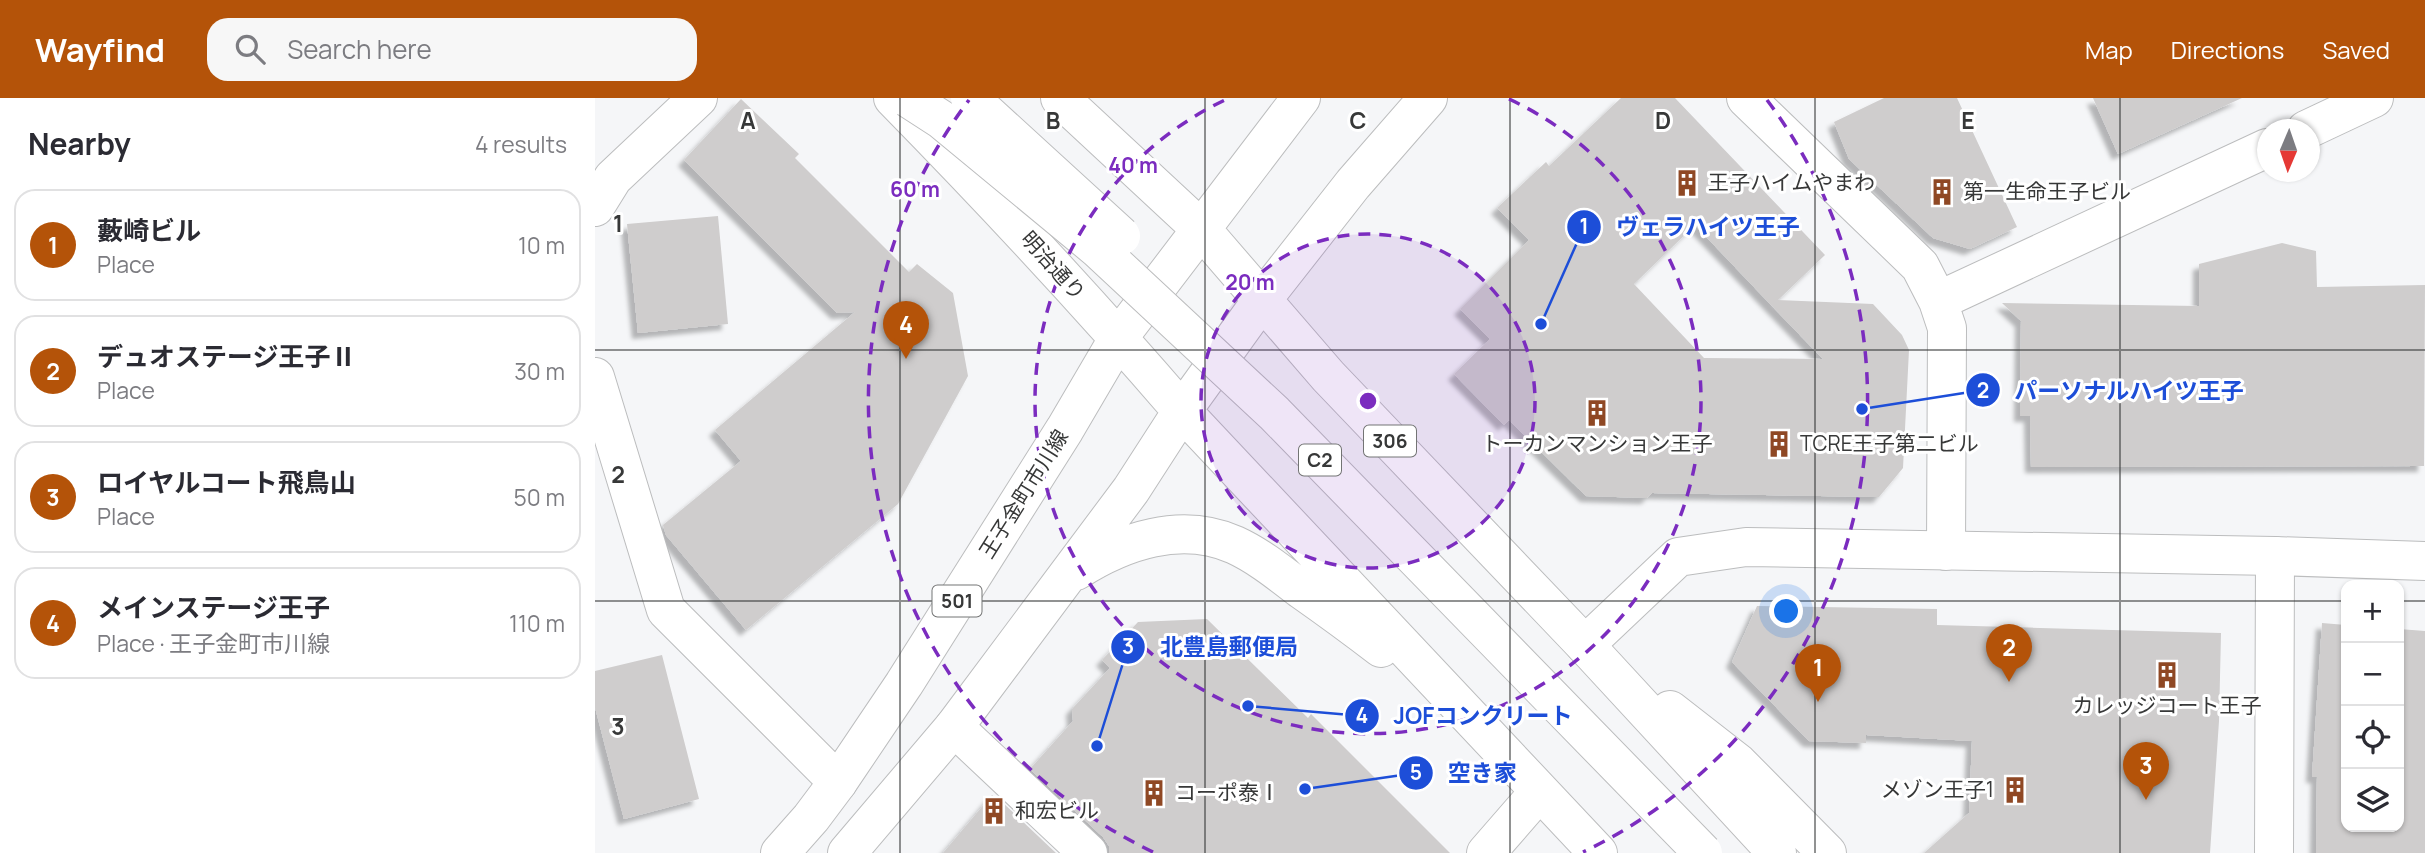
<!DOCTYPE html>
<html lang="en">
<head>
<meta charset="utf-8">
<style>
	:root { --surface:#fff; --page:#f7f7f7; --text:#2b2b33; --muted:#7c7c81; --line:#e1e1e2; --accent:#b45309 }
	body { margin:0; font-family:Manrope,"Noto Sans JP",sans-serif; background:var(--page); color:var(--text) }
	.controls { position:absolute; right:21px; bottom:21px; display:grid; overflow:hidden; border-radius:14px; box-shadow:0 2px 5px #0004 }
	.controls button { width:63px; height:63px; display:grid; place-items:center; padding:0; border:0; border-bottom:2px solid var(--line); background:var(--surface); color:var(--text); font:35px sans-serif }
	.compass { position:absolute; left:1662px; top:21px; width:63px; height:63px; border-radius:50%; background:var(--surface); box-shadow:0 2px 5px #0004; rotate:182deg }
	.you { position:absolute; left:1192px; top:514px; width:24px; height:24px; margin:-18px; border:5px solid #fff; border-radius:50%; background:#1a73e8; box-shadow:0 0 0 10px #1a73e833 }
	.badge { display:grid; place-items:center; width:46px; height:46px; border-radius:50%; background:var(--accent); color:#fff; font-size:23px; font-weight:700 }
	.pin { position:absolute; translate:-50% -58px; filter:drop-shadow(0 2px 4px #0008) }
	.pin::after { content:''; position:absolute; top:37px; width:24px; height:21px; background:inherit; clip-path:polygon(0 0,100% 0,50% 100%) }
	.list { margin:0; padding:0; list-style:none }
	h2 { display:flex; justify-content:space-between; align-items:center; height:91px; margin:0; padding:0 28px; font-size:30px }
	h2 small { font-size:23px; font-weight:400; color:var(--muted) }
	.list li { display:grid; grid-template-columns:46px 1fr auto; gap:21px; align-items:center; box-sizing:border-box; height:112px; margin:0 14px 14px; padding:0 14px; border:2px solid var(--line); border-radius:21px }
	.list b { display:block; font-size:26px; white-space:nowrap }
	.list p { margin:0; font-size:23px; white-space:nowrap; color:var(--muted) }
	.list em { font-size:23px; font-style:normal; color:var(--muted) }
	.icon { flex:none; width:38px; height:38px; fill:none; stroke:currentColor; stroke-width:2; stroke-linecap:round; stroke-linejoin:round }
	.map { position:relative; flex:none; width:1830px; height:755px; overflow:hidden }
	header { display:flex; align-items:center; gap:42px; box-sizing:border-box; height:98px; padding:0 35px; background:var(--accent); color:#fff }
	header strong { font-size:33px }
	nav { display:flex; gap:38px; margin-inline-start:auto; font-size:24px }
	.search { width:490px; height:63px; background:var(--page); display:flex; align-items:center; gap:18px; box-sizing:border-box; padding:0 24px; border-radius:21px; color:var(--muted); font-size:26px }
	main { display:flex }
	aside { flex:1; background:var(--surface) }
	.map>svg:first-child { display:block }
</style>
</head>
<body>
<header>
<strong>Wayfind</strong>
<div class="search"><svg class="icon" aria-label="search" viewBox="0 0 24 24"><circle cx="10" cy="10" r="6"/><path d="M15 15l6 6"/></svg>Search here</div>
<nav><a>Map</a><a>Directions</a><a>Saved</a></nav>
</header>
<main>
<aside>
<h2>Nearby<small>4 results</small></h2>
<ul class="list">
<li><span class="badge">1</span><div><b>藪崎ビル</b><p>Place</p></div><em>10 m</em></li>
<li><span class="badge">2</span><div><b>デュオステージ王子Ⅱ</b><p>Place</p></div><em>30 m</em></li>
<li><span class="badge">3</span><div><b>ロイヤルコート飛鳥山</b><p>Place</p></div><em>50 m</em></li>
<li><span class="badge">4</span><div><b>メインステージ王子</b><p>Place · 王子金町市川線</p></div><em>110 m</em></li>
</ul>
</aside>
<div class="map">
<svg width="1830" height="755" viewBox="0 0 1830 755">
	<defs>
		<filter id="shadow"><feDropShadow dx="-6" dy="6" stdDeviation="2" flood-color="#0004"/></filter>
	</defs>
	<rect width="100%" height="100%" fill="#f5f6f8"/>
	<path fill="#cfcdcd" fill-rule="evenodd" filter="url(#shadow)" d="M1026,0h54l150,157 -47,45 95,4 29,31 7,15 -6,118 -24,29 -227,-4 -5,5 -61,-2 -77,-76 -5,5 -50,-51 36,-35 -30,-30 69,-69 -32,-32 49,-46 3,4zM1100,127l77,81 51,53 -119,-1 -70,-74z
		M1289,0h73l60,129 -47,22 -37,-11 -84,-79 -15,-37z
		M1498,0h149l-124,56z
		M146,1l58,55 -4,4 114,114 8,-8 36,29 15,83 -70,128 -152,126 -80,-95 -3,-10 78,-64 -26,-31 140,-118 -18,1 -153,-153z
		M123,118l10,108 -90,9 -11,-109z
		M1687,145l34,8 1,36 108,-2 -1,181 -393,1 -1,-51h-10l1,-95 -19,-18 197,3v-42z
		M1162,508l180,3v16l284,8 -2,88 -9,132h-286l45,-40 3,-72 -106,-6v8l-57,-2 -77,-79z
		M612,521l101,99 3,-4 139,139h-341v-7l-6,-9 -73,-68 43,-48 -1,-12 38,-41 -8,-8 36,-38z
		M1727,525l24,2v202h53v-198l26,2v222h-109l1,-76h-5z
		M67,557l37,144 -75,20 -29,-112v-36z
		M397,697l9,6 55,52h-113z"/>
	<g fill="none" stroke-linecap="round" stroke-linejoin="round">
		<defs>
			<path id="minor" d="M1151,0l174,168 18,35 9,27 -1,223
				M1711,32l68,-32
				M0,109l18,-29 85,-80
				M1343,203l329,-153
				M0,279l71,233 172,172
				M359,629l134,126
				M891,755l53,-61
				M1679,755l1,-297"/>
			<path id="tertiary" d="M990,547l93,-88 68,-10 529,9 150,5"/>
			<path id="primary" d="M298,0c99,101 196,205 289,313l416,442
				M465,0l142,132 126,146 257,269 192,208
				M481,473c47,-30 105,-50 159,-26 24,11 46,29 67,45 27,19 53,38 79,58
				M1075,612l68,53 89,90
				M185,755l31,-35 27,-36 66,-98 161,-255 54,-92 182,-239
				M252,755l107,-126 177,-237 51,-79 80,-111 91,-116 75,-86"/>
		</defs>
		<use href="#minor" stroke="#bcbdbe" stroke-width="40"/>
		<use href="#tertiary" stroke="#bcbdbe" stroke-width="40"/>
		<use href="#primary" stroke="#bcbdbe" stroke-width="40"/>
		<use href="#minor" stroke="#fff" stroke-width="38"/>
		<use href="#tertiary" stroke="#fff" stroke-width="38"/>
		<use href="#primary" stroke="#fff" stroke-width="38"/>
		<defs>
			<path id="motorway-bridge" d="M313,0l34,22 156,129 176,164 429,440
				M375,0l151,138"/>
		</defs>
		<use href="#motorway-bridge" stroke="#bcbdbe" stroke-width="40" stroke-linecap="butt"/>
		<use href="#motorway-bridge" stroke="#fff" stroke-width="38"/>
	</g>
	<path fill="none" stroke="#373838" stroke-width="2" stroke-opacity="0.55" d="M305,0v755M610,0v755M915,0v755M1220,0v755M1525,0v755M0,252h1830M0,503h1751M1804,503h26"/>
	<circle cx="773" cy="303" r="167" fill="#7b2cbf" fill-opacity=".12"/>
	<g fill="none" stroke="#7b2cbf" stroke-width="3.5" stroke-dasharray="12 9">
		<circle cx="773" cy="303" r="167"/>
		<path d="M914 1A333 333 0 1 1 632 1"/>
		<path d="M558 754A500 500 0 0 1 374 2M1172 2A500 500 0 0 1 988 754"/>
	</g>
	<defs>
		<symbol id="building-bare" viewBox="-9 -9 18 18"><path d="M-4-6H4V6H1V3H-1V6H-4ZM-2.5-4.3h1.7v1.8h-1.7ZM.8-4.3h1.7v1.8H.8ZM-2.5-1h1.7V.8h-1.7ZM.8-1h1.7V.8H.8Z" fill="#8f4824" stroke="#fff" stroke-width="2.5" paint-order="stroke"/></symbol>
	</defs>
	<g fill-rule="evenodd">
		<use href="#building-bare" x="1073" y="66" width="38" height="38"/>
		<use href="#building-bare" x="1328" y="75" width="38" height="38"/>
		<use href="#building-bare" x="983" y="296" width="38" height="38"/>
		<use href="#building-bare" x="1165" y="327" width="38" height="38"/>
		<use href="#building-bare" x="1553" y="558" width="38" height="38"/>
		<use href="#building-bare" x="1401" y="673" width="38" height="38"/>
		<use href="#building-bare" x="540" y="676" width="38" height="38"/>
		<use href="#building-bare" x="380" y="694" width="38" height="38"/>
	</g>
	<g text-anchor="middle" stroke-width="6" stroke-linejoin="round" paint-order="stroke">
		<g fill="#fff" stroke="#737474" stroke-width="2">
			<rect x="769" y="327.5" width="52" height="31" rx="5"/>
			<rect x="704" y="346.5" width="42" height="31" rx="5"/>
			<rect x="337.5" y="487.5" width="49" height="31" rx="5"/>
		</g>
		<g font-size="19" font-weight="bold" fill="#373838">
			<text x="795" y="350">306</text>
			<text x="725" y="369">C2</text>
			<text x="362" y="510">501</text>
		</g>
		<g font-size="21" fill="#373838" stroke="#fff" text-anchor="start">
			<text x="1113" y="92">王子ハイムやまわ</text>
			<text x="1368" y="101">第一生命王子ビル</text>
			<text x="1002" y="353" text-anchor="middle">トーカンマンション王子</text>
			<text x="1205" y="353">TCRE王子第二ビル</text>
			<text x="1572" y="615" text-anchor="middle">カレッジコート王子</text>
			<text x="1399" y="699" text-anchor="end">メゾン王子1</text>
			<text x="580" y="702">コーポ泰Ⅰ</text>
			<text x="420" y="720">和宏ビル</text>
		</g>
		<g font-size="21" fill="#373838" stroke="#fff">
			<text transform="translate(458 168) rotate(48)" y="7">明治通り</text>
			<text transform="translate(429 396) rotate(-58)" y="7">王子金町市川線</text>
		</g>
	</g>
	<g font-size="23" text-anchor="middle" font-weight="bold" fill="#373838" stroke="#fff" stroke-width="6" stroke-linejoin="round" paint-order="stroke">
		<text x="153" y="31">A</text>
		<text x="458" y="31">B</text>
		<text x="763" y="31">C</text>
		<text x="1068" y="31">D</text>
		<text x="1373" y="31">E</text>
		<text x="23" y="134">1</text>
		<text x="23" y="385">2</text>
		<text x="23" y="637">3</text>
	</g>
	<circle cx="773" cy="303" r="10" fill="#7b2cbf" stroke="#fff" stroke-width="3.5"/>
	<g font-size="21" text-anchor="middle" font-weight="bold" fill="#7b2cbf" stroke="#fff" stroke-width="6" stroke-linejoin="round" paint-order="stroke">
		<text x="538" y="75">40 m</text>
		<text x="320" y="99">60 m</text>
		<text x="655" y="192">20 m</text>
	</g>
	<path fill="none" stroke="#1d4ed8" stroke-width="2.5" d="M946 226L989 129M1267 311L1388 292M502 648L533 549M653 608L767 618M710 691L821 675"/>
	<g fill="#1d4ed8" stroke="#fff" stroke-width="2.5">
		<circle cx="946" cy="226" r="7"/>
		<circle cx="1267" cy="311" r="7"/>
		<circle cx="502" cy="648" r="7"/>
		<circle cx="653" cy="608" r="7"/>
		<circle cx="710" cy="691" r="7"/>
		<circle cx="989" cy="129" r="18"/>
		<circle cx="1388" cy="292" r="18"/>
		<circle cx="533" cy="549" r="18"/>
		<circle cx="767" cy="618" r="18"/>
		<circle cx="821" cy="675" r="18"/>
	</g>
	<g font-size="21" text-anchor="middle" font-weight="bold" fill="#fff">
		<text x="989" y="136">1</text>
		<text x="1388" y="300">2</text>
		<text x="533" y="556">3</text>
		<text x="767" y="625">4</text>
		<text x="821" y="682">5</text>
	</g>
	<g font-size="23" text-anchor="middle" font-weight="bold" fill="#1d4ed8" stroke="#fff" stroke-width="6" stroke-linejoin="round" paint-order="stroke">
		<text x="1113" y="137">ヴェラハイツ王子</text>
		<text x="1534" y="301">パーソナルハイツ王子</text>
		<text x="634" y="557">北豊島郵便局</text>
		<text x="888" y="626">JOFコンクリート</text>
		<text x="887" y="683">空き家</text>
	</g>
</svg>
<div class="controls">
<button>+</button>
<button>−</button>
<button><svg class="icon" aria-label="locate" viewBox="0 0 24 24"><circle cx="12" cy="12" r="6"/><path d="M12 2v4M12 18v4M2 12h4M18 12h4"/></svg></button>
<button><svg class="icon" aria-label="layers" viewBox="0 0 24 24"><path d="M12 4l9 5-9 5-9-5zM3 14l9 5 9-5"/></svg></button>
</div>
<svg class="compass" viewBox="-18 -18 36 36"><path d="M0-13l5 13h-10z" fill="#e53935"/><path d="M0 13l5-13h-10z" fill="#7c7c81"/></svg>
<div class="you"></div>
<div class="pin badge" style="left:1223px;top:604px">1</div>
<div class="pin badge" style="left:1414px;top:584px">2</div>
<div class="pin badge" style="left:1551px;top:702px">3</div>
<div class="pin badge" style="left:311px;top:261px">4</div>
</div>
</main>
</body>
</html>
